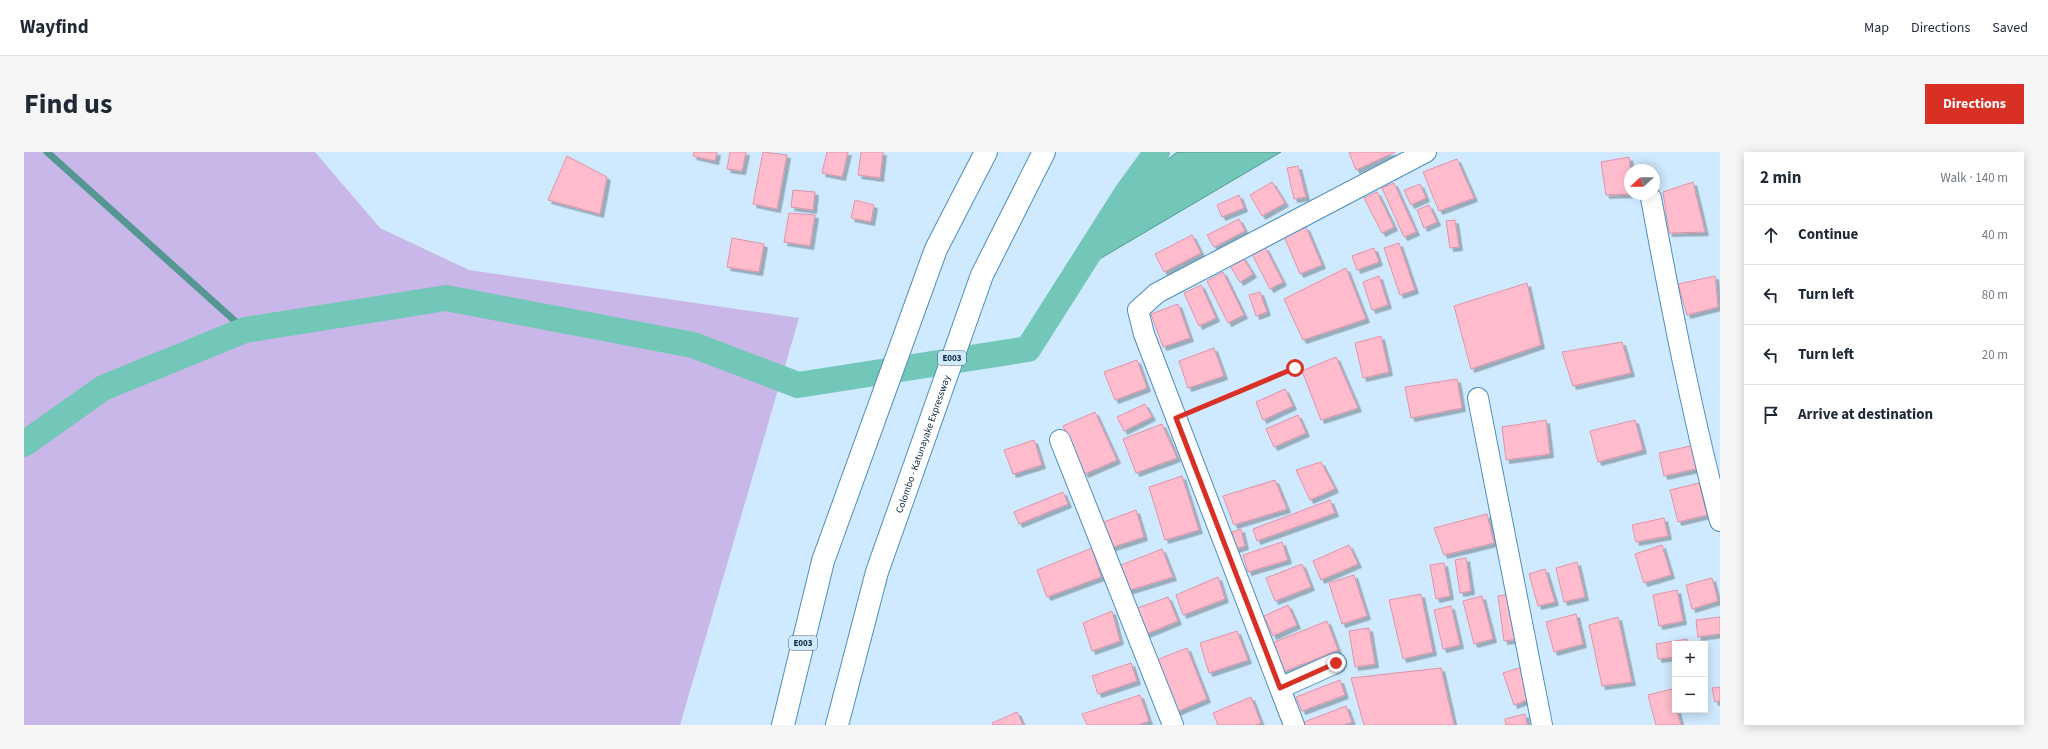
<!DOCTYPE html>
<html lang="en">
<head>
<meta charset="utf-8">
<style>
	:root { --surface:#fff; --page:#f6f6f7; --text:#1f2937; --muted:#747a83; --line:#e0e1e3; --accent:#d93025 }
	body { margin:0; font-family:"Source Sans 3",sans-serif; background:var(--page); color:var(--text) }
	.controls { position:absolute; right:12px; bottom:12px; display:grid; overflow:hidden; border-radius:0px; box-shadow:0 2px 10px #0003 }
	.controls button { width:36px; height:36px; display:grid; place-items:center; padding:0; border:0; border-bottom:1px solid var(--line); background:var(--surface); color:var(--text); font:20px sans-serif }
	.compass { position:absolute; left:1600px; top:12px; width:36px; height:36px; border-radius:50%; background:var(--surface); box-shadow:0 2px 10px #0003; rotate:249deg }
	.stop { position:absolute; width:12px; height:12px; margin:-9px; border:3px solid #d93025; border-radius:50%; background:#fff }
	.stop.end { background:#d93025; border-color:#fff; box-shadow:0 1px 4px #0008 }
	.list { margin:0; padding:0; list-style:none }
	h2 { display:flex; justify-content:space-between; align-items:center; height:52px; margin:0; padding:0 16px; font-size:17px }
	h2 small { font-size:13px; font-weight:400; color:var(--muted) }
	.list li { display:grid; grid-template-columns:26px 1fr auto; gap:12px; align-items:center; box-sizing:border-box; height:60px; padding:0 16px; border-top:1px solid var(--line) }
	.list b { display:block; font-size:15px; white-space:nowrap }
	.list em { font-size:13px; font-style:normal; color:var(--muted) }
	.icon { flex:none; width:22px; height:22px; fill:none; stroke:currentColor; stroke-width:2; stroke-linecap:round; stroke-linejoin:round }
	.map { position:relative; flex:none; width:1696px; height:573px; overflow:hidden; border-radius:0px }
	header { display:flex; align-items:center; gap:24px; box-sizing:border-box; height:56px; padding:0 20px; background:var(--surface); border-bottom:1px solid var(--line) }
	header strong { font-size:19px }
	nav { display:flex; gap:22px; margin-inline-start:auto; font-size:14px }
	.intro { display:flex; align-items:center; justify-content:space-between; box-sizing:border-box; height:96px; padding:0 24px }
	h1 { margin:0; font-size:28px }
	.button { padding:10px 18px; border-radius:0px; background:var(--accent); color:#fff; font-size:14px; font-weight:700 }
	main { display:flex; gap:24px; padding:0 24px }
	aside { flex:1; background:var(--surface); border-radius:0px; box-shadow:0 2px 10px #0003 }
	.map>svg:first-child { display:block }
</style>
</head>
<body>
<header>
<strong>Wayfind</strong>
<nav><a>Map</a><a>Directions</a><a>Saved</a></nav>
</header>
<div class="intro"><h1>Find us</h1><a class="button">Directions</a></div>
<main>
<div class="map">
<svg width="1696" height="573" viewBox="0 0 1696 573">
	<defs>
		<filter id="shadow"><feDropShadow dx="3.5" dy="3.5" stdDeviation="0" flood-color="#0004"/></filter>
	</defs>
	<rect width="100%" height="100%" fill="#cfe9fe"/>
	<path fill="#cab7e9" d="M0,0h291l65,76 89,42 330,48 -119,407h-656z"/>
	<path fill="#73c7b9" stroke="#549793" d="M1153,0h104l-190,112 36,-71z"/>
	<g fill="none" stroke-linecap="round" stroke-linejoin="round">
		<path stroke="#549793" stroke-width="7" d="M23,0l198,178"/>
		<path stroke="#73c7b9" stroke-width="26" d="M0,292l79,-56 142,-58 201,-32 247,47 105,40 230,-36 99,-156 30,-41"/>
	</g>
	<path fill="#ffbccd" stroke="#e192a7" filter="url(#shadow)" d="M670,0h23l-2,9 -22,-5z
		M706,0h16l-4,19 -15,-2z
		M739,0l24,3 -10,54 -24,-5z
		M803,0h21l-6,25 -20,-4z
		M837,0h22l-3,26 -22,-3z
		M1325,0h46l-39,18z
		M543,4l40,21 -7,37 -52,-14z
		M1605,5l2,13 -1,24 -24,1 -5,-33z
		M1433,7l17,39 -35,13 -16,-39z
		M1274,14l8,31 -12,2 -7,-31z
		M1248,30l13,21 -23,13 -12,-21z
		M1669,30l12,50 -36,1 -6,-41z
		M1370,31l22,49 -12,5 -22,-49z
		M1396,32l6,14 -15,7 -7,-15z
		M769,38l22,2 -2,18 -22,-3z
		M1353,40l17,35 -12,6 -18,-35z
		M1215,43l5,13 -22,9 -5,-12z
		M831,48l19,5 -3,17 -20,-4z
		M1405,53l8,17 -13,6 -7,-18z
		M765,61l26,2 -5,31 -26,-4z
		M1215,67l6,12 -31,16 -7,-12z
		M1431,68l4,27 -9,1 -4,-27z
		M1282,75l16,38 -22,9 -16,-38z
		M1168,83l9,18 -37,19 -9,-18z
		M708,86l32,6 -5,28 -32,-5z
		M1375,91l16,47 -15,5 -16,-47z
		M1241,95l18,35 -13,7 -18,-35z
		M1350,96l5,14 -22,8 -5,-14z
		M1218,104l11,18 -13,8 -11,-18z
		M1322,116l20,51 -63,21 -19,-41z
		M1199,120l21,43 -16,8 -21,-42z
		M1355,124l9,29 -16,5 -9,-28z
		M1691,124l3,31 -31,8 -9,-31z
		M1503,131l14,62 -70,24 -17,-63z
		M1177,133l15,33 -17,8 -15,-33z
		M1236,140l7,20 -11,4 -7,-21z
		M1154,152l12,34 -27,9 -12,-33z
		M1357,184l8,36 -26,6 -8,-35z
		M1598,190l9,31 -58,13 -11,-34z
		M1190,196l10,28 -36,12 -9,-27z
		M1312,205l22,51 -37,12 -19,-49z
		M1113,208l10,28 -32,12 -11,-28z
		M1433,227l5,29 -51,10 -6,-31z
		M1261,237l8,17 -30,14 -7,-18z
		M1121,252l7,13 -28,14 -7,-14z
		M1071,260l22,48 -32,14 -22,-48z
		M1274,263l8,18 -32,14 -8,-18z
		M1522,268l4,34 -44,6 -4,-33z
		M1611,268l8,30 -45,12 -8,-31z
		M1138,272l15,34 -41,15 -13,-34z
		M1010,288l8,25 -29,9 -9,-24z
		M1671,293l5,23 -36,8 -5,-23z
		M1297,310l14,27 -25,11 -14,-30z
		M1158,324l17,54 -34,10 -16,-53z
		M1251,328l12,29 -53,16 -11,-29z
		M1675,331l8,32 -29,7 -8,-32z
		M1039,340l5,12 -49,20 -5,-12z
		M1306,348l5,13 -78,28 -4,-12z
		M1112,358l8,27 -34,11 -9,-25z
		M1463,362l7,29 -50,12 -10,-27z
		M1640,366l4,18 -32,6 -4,-17z
		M1217,377l4,17 -9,3 -4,-17z
		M1258,390l6,18 -40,12 -5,-17z
		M1325,393l9,19 -37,16 -8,-19z
		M1638,393l9,30 -27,8 -9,-29z
		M1068,396l9,29 -54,20 -10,-27z
		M1138,397l11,28 -49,15 -8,-25z
		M1442,406l5,33 -11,2 -5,-33z
		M1553,410l8,35 -21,5 -8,-34z
		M1420,411l6,33 -14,3 -6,-34z
		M1278,412l9,23 -36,14 -9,-23z
		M1521,417l10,33 -17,4 -9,-32z
		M1330,423l13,41 -25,8 -13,-41z
		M1194,425l7,22 -42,16 -7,-20z
		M1688,426l6,23 -26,8 -6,-24z
		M1653,438l6,31 -24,5 -6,-31z
		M1397,442l12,58 -30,7 -14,-59z
		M1487,442l7,45 -14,2 -6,-45z
		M1458,444l11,43 -19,5 -11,-43z
		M1144,445l10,24 -34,14 -9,-26z
		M1264,453l9,20 -24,11 -9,-20z
		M1427,454l9,39 -17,4 -9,-39z
		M1088,459l8,30 -28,10 -9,-28z
		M1552,462l7,30 -29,8 -8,-30z
		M1594,465l14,65 -30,4 -13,-61z
		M1696,465v17l-22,3 -2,-17z
		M1303,469l11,29 -55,22 -11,-29z
		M1345,476l6,36 -20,3 -6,-36z
		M1213,479l11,29 -39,13 -9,-30z
		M1663,487l1,5h-13v13l-17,2 -2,-15z
		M1163,496l20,51 -33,14 -20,-52z
		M1107,511l6,18 -39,13 -6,-18z
		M1498,515l11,31 -19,7 -11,-32z
		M1417,516l13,57h-90l-13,-47z
		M1316,528l5,15 -43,16 -6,-14z
		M1696,535v14l-5,1 -3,-14z
		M1648,537l3,21h2l4,15h-25l-8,-30z
		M1116,543l9,26 -11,4h-51l-5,-11z
		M1227,545l10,26 -6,2h-37l-5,-12z
		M1322,554l6,16 -8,3h-39l-1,-3z
		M993,560l6,13h-30l-1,-2z
		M1501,562l2,11h-21l-1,-6z"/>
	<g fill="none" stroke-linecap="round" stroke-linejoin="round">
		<defs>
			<path id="street" d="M1627,46c20,108 41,216 69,323
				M1454,246l64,327
				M1036,288l113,285
				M1256,536l56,-25
				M1270,573l-150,-391 -6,-24 19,-17 269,-141"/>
			<g id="highway">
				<path d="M759,573l40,-164 113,-312 50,-97"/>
				<path id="s1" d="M813,573l40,-153 105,-297 62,-123"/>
			</g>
		</defs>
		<use href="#street" stroke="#4c8ebd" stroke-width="22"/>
		<use href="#highway" stroke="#4c8ebd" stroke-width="24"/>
		<path stroke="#839db2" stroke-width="2.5" stroke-dasharray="2 3" stroke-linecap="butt" d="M1173,257l98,-41"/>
		<use href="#street" stroke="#fff" stroke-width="20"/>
		<use href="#highway" stroke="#fff" stroke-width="22"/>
	</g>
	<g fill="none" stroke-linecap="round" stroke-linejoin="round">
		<path stroke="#d93025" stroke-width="5" d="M1271,216l-119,50 104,270 56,-25"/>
	</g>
	<g text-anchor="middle" stroke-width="3.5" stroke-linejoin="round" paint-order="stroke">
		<g fill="#cfe9fe" stroke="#466175" stroke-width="1">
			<rect x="914" y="199" width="28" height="14" rx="3"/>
			<rect x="765" y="484" width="28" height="14" rx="3"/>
		</g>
		<g font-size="9" font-weight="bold" fill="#0b273a">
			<text x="928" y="209">E003</text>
			<text x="779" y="494">E003</text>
		</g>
		<g font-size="10" fill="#0b273a" stroke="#cfe9fe">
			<text dy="4" stroke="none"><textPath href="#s1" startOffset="294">Colombo - Katunayake Expressway</textPath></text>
		</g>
	</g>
</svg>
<div class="controls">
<button>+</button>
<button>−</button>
</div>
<svg class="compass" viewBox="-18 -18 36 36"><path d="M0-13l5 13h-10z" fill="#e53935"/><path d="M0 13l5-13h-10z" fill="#747a83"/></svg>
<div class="stop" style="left:1271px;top:216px"></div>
<div class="stop end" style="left:1312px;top:511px"></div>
</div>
<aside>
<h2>2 min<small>Walk · 140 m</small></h2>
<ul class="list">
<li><svg class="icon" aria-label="ahead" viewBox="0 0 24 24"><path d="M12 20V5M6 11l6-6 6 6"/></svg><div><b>Continue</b></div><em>40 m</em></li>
<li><svg class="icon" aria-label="left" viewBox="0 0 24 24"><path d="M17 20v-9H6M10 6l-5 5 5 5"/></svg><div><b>Turn left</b></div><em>80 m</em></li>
<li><svg class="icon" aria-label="left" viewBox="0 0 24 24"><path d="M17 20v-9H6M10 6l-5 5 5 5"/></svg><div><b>Turn left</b></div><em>20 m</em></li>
<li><svg class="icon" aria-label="arrive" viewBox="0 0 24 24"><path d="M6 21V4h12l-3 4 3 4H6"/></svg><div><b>Arrive at destination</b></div></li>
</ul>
</aside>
</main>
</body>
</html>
